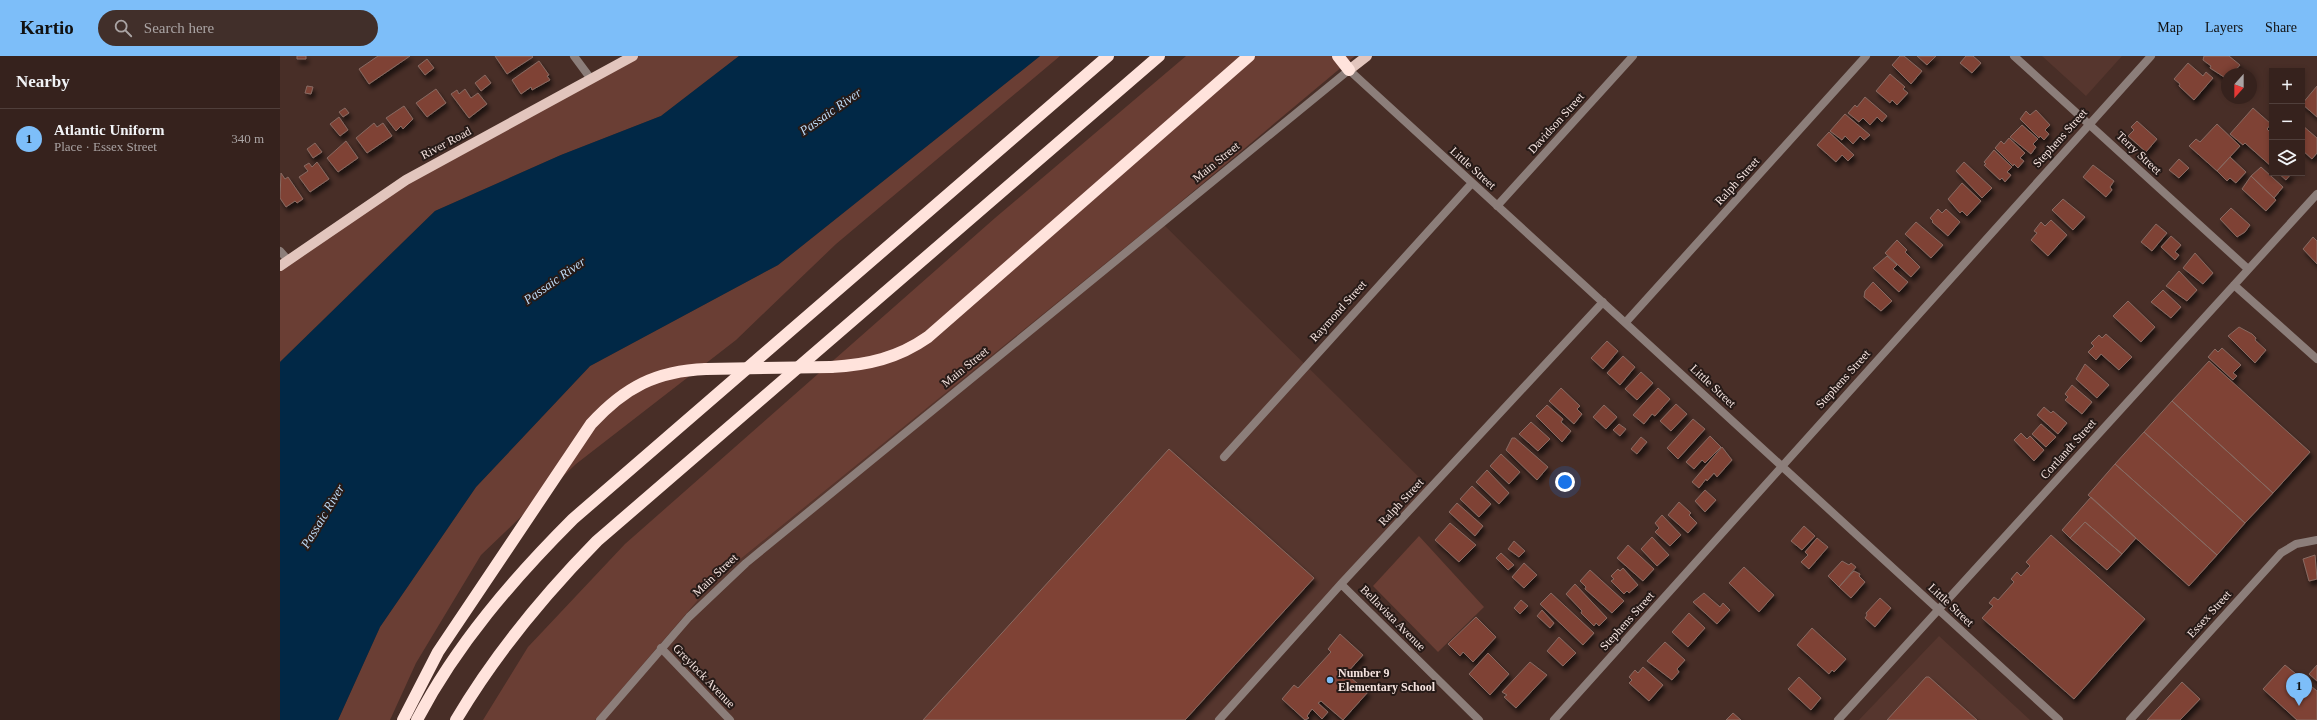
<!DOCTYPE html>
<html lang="en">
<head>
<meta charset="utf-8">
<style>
	:root { --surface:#36221d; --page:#412f2a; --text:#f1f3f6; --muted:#aaa4a4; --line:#503f3b; --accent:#7dbef9 }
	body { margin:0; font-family:"Times New Roman",serif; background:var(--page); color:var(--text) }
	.controls { position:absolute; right:12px; top:12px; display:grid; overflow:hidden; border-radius:0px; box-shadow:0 2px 6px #0003 }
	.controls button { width:36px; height:36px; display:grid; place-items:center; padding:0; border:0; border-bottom:1px solid var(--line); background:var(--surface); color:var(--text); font:20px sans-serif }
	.compass { position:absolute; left:1941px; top:12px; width:36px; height:36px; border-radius:50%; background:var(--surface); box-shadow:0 2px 6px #0003; rotate:201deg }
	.you { position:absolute; left:1285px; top:426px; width:14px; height:14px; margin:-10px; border:3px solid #fff; border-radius:50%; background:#1a73e8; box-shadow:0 0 0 6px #1a73e833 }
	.badge { display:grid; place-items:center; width:26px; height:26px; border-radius:50%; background:var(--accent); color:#111; font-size:13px; font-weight:700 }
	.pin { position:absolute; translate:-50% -33px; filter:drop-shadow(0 1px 2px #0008) }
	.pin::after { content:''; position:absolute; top:21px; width:14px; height:12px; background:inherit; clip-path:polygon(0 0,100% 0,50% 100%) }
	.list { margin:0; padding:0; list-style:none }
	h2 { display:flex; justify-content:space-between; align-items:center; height:52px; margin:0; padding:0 16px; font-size:17px }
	h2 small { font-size:13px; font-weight:400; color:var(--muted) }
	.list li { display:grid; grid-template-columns:26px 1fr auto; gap:12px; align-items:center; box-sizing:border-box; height:60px; padding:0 16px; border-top:1px solid var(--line) }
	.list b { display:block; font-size:15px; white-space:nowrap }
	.list p { margin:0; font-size:13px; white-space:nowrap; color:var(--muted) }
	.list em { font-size:13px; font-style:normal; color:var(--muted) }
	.icon { flex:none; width:22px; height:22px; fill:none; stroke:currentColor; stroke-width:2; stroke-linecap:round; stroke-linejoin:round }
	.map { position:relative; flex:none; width:2037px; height:664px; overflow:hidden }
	header { display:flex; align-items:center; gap:24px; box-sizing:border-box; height:56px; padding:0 20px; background:var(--accent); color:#111 }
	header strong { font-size:19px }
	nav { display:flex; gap:22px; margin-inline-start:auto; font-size:14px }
	.search { width:280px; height:36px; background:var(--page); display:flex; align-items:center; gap:10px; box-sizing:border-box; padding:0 14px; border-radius:22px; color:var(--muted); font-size:15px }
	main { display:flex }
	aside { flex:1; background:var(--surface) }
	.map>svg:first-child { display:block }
</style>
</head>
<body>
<header>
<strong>Kartio</strong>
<div class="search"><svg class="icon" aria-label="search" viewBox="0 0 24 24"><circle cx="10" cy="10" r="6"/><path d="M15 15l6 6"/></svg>Search here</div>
<nav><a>Map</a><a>Layers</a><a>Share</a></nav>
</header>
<main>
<aside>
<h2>Nearby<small></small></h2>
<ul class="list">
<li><span class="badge">1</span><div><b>Atlantic Uniform</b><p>Place · Essex Street</p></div><em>340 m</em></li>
</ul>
</aside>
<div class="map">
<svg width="2037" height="664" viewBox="0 0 2037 664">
	<defs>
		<filter id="shadow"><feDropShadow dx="2.5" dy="4.5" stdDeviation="2" flood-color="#0009"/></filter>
	</defs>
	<rect width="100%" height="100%" fill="#482e27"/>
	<path fill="#56362e" d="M1762,0h80l-36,40z
		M879,164l271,268 -214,232h-621l121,-141z
		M1659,580l91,84h-171z"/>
	<path fill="#6a3e34" d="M353,0h106l-78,60 -100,39 -126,56 -155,151v-96l126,-86z
		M760,0h20l-224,188 -100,96 -160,124 -95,91 -65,108 -26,57h-52l42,-93 96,-140 114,-121 188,-101z
		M906,0h169l-196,164 -443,359 -121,141h-112l45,-73 97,-103 370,-326z
		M1139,480l65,71 -46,45 -65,-66z"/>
	<path fill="#012846" d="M459,0h301l-262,209 -188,101 -114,121 -96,140 -42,93h-58v-358l155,-151 126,-56 100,-39z"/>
	<path fill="#7f4234" stroke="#886a62" filter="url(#shadow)" d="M17,0h9v3h-9z
		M98,0h32l-41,28 -10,-15z
		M215,0h37l1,1 -26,17z
		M1620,0h4l18,15 -11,13 -19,-19z
		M1637,0h19l-9,9z
		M1686,0h7l8,7 -9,10 -12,-10z
		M1924,0h25l11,9 -8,9h-5v5l-17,-11 1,-2 -8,-6z
		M147,3l7,9 -9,7 -7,-9z
		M259,5l10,14 -2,1 3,4 -18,10 -1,-3 -10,7 -9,-14z
		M1908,7l15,13 3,-4 7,6 -19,22 -15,-14 1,-2 -6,-5z
		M1610,18l15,13 -2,2 5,4 -11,12 -5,-5 -2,3 -14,-12z
		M205,19l6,8 -10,8 -6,-8z
		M27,30l6,1 -2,7 -6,-1z
		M2037,30v31l-15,-13z
		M156,33l10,14 -19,14 -11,-14z
		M185,33l6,9 7,-5 9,11 -18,14 -18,-24 6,-4 2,4z
		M1585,41l22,19 -5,6 -5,-5 -7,8 -7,-7 -4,4 -11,-9 7,-8 2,2z
		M124,50l9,13 -10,10 -2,-3 -5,5 -10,-13z
		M65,52l4,5 -6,4 -4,-5z
		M1973,52l18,16 -4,5 5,5v33l-27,-24 -2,2 -13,-11z
		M1756,54l14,15 -5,5 4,4 -5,6 -4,-4 -1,2 -19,-19 6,-8 4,4z
		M1565,58l25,21 -6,5 -4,-4 -7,8 -8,-8 -3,4 -12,-9z
		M59,61l9,13 -8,6 -10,-12z
		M1857,65l20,18 -11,13 -18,-16 6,-6 -3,-3z
		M94,67l3,4 6,-4 9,13 -25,17 -11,-15z
		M1937,68l23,22 -23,25 -28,-25 7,-7 4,3z
		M1742,69l16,14 -5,5 3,3 -5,7 -21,-17z
		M2022,69l15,13v15l-5,6 -10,-9z
		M1549,76l25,23 -6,6 -6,-6 -6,7 -19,-17z
		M1729,82l16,15 -5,5 4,3 -6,7 -4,-4 -1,2 -18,-18 6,-7 3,3z
		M66,85l12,17 -20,14 -11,-14z
		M35,87l7,9 -9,6 -6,-9z
		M1714,94l18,17 -5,5 4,3 -6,7 -3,-4 -2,2 -16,-15 2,-1 -2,-2z
		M1950,101l16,15 -10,11 -6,-5 -3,3 -10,-10z
		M1899,103l10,9 -10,10 -10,-8z
		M37,106l12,17 -19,13 -11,-15 9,-6 -4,-5 5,-3 3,4z
		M1684,106l28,26 -10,10 -26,-27z
		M1813,109l21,16 -4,6 2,3 -6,7 -23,-20z
		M1981,111l22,20 -9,11 -23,-22z
		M1,117l4,6 3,-2 15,22 -6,4 -2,-2 -9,6 -6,-9z
		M1998,117h14l-6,7z
		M1971,120l25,24 -10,11 -24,-22z
		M1682,127l19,18 -14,15 -5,-5 -2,2 -12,-14z
		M1783,143l22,18 -12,13 -21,-20z
		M1951,152l19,17 -5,7 -8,5 -17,-18z
		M1658,153l4,4 4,-4 14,13 -12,14 -16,-14 1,-1 -3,-3z
		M1771,164l16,15 -19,21 -17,-16 6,-7 -3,-2 7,-9 4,4z
		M1636,166l27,23 -12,13 -26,-24z
		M1876,168l11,9 -15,18 -11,-9z
		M1891,180l10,9 -6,7 4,3 -4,5 -14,-13z
		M2033,181l4,4v23l-14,-15z
		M1617,184l10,10 -2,2 15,15 -9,10 -26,-24z
		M1915,197l18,20 -10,11 -20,-16z
		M1607,200l10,9 -4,4 15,13 -9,10 -26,-24z
		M1899,215l18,19 -10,11 -21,-15z
		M1593,226l19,19 -11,10 -17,-14 1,-6z
		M1883,234l18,17 -10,11 -20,-16z
		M1848,245l27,26 -14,15 -28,-26z
		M1959,271l13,7 4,4 -1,2 11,10 -11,13 -27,-27z
		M1826,278l26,23 -13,13 -18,-16 -5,6 -8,-8 6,-6 -3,-3 8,-8 3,3z
		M1327,285l11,10 -15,18 -12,-11z
		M1942,292l19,17 -8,8 4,3 -4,4 -25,-23 7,-8 3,3z
		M1343,300l12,11 -15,18 -13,-12z
		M1929,305l101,91 -37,41 -101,-92z
		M1805,308l24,21 -12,13 -21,-19z
		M1361,316l12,11 -16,17 -12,-11z
		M1792,329l20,17 -10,12 -17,-14 3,-3 -3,-3z
		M1281,332l19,18 -3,3 5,5 -8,10 -25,-23z
		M1378,332l12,11 -15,17 -3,-2 -8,10 -11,-9z
		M1892,345l101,92 -28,30 -101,-91z
		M1396,348l11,10 -16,17 -11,-10z
		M1267,349l16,14 -2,3 10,9 -9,11 -26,-26z
		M1324,349l13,12 -11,12 -13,-12z
		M1764,351l7,6 2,-2 14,12 -9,11 -21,-19z
		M1413,363l12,10 -27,30 -11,-11z
		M1251,366l19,17 -12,12 -19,-17z
		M1339,368l7,5 -6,7 -7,-6z
		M1761,368l15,13 -10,10 -14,-13z
		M1864,376l101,91 -28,32 -102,-91z
		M1741,377l6,6 3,-3 14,14 -10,11 -20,-21z
		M1430,380l11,11 -16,16 -3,-3 -8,9 -8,-7z
		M1361,381l6,5 -10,12 -6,-5z
		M1232,382h3l33,29 -11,13 -31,-30z
		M1442,391l10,13 -15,17 -3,-4 -7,8 -1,-2 -7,9 -7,-6z
		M889,393l145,129 -129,142h-262z
		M1221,398l19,18 -11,12 -19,-18z
		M1835,408l102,91 -28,31 -101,-91z
		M1207,414l22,23 -10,11 -23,-22z
		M1192,430l19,18 -12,13 -19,-18z
		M1425,434l11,10 -11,12 -10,-11z
		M1811,441l45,41 -14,16 -37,-32 -15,16 -8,-8z
		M1399,446l12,11 -2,2 8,8 -9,10 -20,-18z
		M1177,447l26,23 -8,10 -26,-24z
		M1382,459l19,20 -11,11 -15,-14 4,-4 -4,-5z
		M1805,466l37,32 -15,16 -37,-32z
		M1170,467l26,22 -17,17 -24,-22z
		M1524,470l11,10 -13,14 -11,-9z
		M1771,479l94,84 -71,80 -92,-81 11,-12 -4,-3 5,-6 4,3 16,-18 -3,-3 6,-7 4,4 9,-10 -4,-4z
		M1372,481l17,18 -12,11 -16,-17z
		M1537,482l11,9 -19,22 -8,-7 7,-7 -3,-3z
		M1234,485l11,10 -6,6 -11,-8z
		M1348,489l26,24 -11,12 -26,-23z
		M1221,497l13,12 -6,5 -12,-12z
		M2035,499l2,24 -8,2 -6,-22z
		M1562,505l7,4 2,-2 5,4 -17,20 -11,-11z
		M1244,507l13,12 -13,13 -12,-11z
		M1464,511l30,28 -15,17 -30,-29z
		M1343,512l15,17 -9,8 -2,-2 -3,3 -13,-13 3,-2 -3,-3 7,-7 2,2z
		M1310,514l34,31 -12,12 -27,-24 1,-2 -6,-6z
		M1574,515l6,3 -1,2 6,6 -14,16 -12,-11z
		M1295,528l32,34 -8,8 -3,-3 -2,3 -13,-13 1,-2 -16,-17z
		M1271,537l43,40 -11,12 -43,-41z
		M1424,537l16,14 3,-4 7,7 -13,14 -24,-22z
		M1600,542l11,10 -16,19 -10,-9 2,-3 -1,-2z
		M1241,544l7,6 -8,8 -6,-6z
		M1262,554l12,13 -4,5 -13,-12z
		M1409,557l16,15 -17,19 -16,-15z
		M1196,561l20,20 -23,25 -10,-10 -3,4 -12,-12z
		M1532,572l34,31 -12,13 -2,-2 -3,4 -32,-29z
		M1060,578l23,21 -17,19 22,18 -25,28 -22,-19 -3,2 10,9 -6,7 -10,-10 -5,7 2,2 -4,2 -23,-21 12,-14 4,3 33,-36 -3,-3z
		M1279,581l17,16 -13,13 -16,-15z
		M1385,586l20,18 -8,9 2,3 -7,8 -25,-19z
		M1208,597l21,21 -19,21 -21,-21z
		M1250,606l17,13 -31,33 -12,-11 3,-2 -5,-3z
		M2005,609l32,26v29h-20l-34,-31z
		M2037,609v16l-8,-7z
		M1363,611l20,18 -14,16 -20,-18 3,-3 -3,-3 6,-7 3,3z
		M1519,621l22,21 -10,12 -23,-21z
		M1646,621h3l48,43h-90z
		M1902,626l18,17 -20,21h-33z
		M1453,657l8,7h-15z"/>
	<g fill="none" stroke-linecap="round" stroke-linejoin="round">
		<path stroke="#8c7e7a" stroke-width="8" d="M294,0l17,23
			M1734,0l234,213
			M1069,14l710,650
			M1217,150l136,-150
			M0,195l8,9
			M1954,229l83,74
			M1346,266l240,-266
			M944,401l248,-274
			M1061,528l138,136
			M381,592l69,72
			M939,664l122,-136 262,-282
			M1274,664l597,-664
			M1558,664l479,-526
			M1850,664l151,-167 15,-9 21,-4"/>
		<path stroke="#8c7e7a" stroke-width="8" d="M320,664l89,-103 57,-54 603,-493"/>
		<path stroke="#e2c5bd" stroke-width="10" d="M1069,14l18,-14
			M0,210l126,-86 227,-124"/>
		<path stroke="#ffe3dc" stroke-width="12" d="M1058,0l11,14
			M551,311c37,-2 67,-9 97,-30l321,-281
			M123,664l35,-68 153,-228c34,-37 65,-53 115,-55
			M137,664c39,-75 96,-141 156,-201l535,-463
			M176,664c39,-66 87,-124 141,-179l562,-485"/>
		<path stroke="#ffe3dc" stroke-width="12" d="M426,313l125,-2"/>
	</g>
	<circle fill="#7dbef9" stroke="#261a17" stroke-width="1.5" cx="1050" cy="624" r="4"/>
	<g text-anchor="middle" stroke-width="4" stroke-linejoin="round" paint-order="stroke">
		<g font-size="12" fill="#f5e3df" stroke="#261a17">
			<text transform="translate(1276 67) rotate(-48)" y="4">Davidson Street</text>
			<text transform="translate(1780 82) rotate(-48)" y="4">Stephens Street</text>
			<text transform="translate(166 87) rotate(-28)" y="4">River Road</text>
			<text transform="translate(1859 97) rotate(43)" y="4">Terry Street</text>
			<text transform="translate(936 106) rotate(-39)" y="4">Main Street</text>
			<text transform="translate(1193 112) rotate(42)" y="4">Little Street</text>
			<text transform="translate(1457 125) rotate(-48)" y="4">Ralph Street</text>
			<text transform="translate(1058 255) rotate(-48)" y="4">Raymond Street</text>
			<text transform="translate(685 311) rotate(-39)" y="4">Main Street</text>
			<text transform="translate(1563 323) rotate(-48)" y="4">Stephens Street</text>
			<text transform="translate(1433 330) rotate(43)" y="4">Little Street</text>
			<text transform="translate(1788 393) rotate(-48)" y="4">Cortlandt Street</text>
			<text transform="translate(1121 446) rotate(-47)" y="4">Ralph Street</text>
			<text transform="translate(435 519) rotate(-43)" y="4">Main Street</text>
			<text transform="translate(1671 549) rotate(43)" y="4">Little Street</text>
			<text transform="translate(1929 558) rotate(-48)" y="4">Essex Street</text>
			<text transform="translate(1113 562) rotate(45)" y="4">Bellavista Avenue</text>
			<text transform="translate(1347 565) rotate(-48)" y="4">Stephens Street</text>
			<text transform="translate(424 620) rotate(46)" y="4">Greylock Avenue</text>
		</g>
		<g font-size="12" font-weight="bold" fill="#f5e3df" stroke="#261a17" text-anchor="start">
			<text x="1058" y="621">Number 9<tspan x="1058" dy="14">Elementary School</tspan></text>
		</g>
		<g font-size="13" font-style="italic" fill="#bdd9f4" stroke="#261a17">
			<text transform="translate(550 55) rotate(-35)" y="5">Passaic River</text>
			<text transform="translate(274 224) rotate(-35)" y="5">Passaic River</text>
			<text transform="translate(42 460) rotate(-59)" y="5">Passaic River</text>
		</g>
	</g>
</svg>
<div class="controls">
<button>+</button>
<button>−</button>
<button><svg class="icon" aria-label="layers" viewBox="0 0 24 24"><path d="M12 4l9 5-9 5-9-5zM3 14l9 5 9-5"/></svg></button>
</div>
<svg class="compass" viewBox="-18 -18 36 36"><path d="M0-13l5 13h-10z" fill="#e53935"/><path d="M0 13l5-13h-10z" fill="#aaa4a4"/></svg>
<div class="you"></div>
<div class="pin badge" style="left:2019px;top:650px">1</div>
</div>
</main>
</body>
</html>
